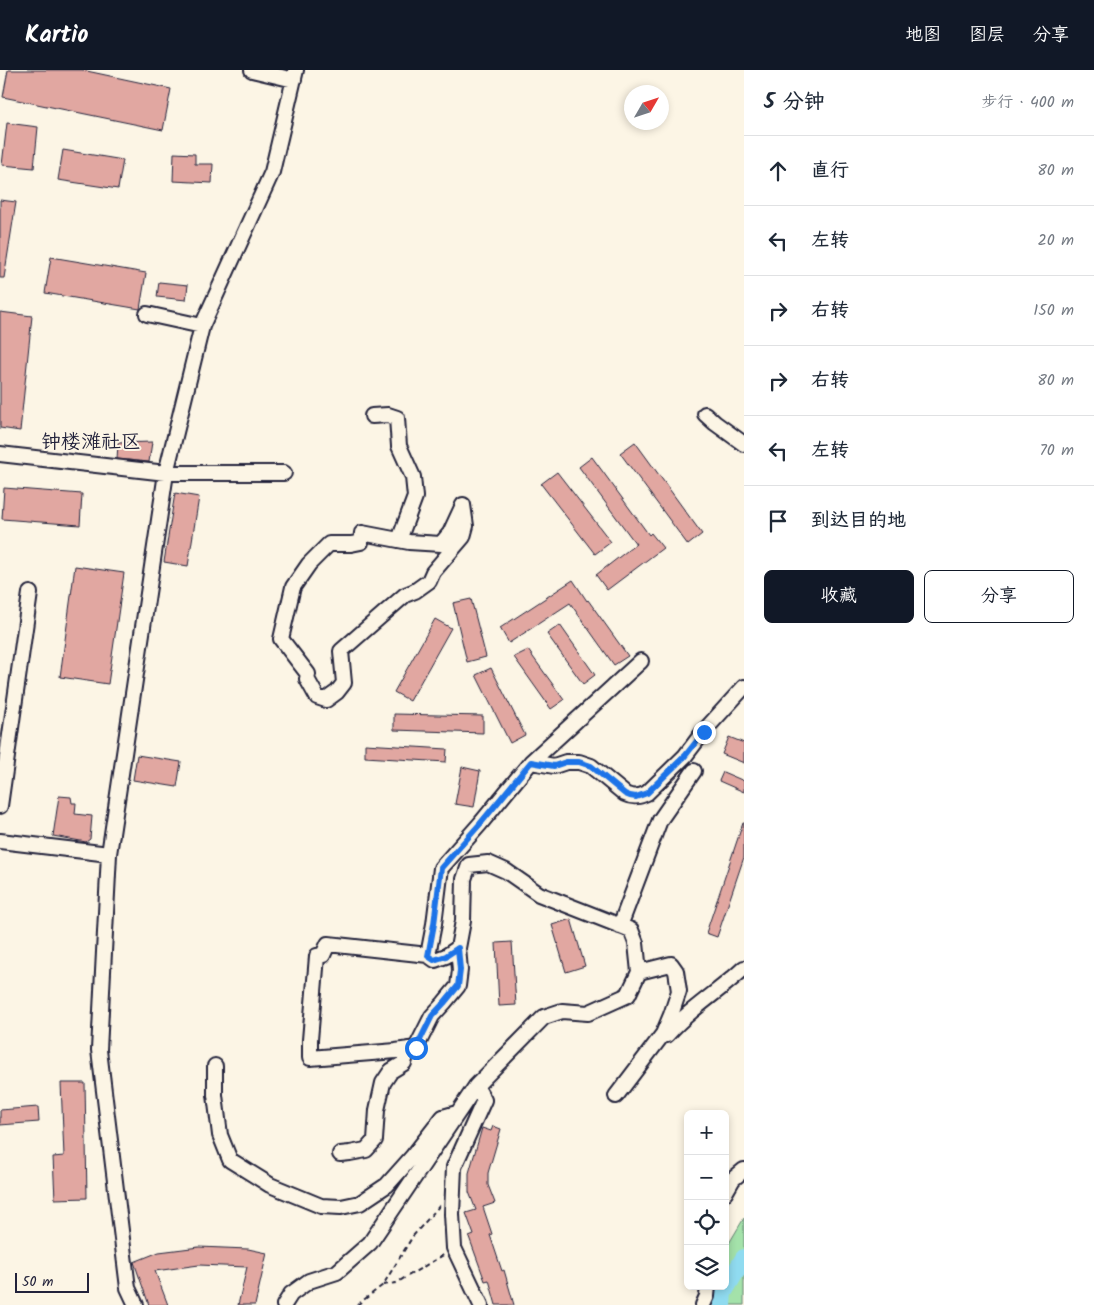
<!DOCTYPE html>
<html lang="zh">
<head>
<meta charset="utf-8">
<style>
	:root { --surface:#fff; --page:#f2f2f3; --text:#1f2937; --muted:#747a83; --line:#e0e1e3; --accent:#111827 }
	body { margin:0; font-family:Kalam,"LXGW WenKai TC",sans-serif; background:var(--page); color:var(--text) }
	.controls { position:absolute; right:15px; bottom:15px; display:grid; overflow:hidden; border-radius:8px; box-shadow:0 2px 8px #0003 }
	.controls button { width:45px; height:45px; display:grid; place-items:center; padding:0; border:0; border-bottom:1px solid var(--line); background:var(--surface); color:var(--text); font:25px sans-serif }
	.compass { position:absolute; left:624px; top:15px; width:45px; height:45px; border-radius:50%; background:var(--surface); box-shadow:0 2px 8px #0003; rotate:51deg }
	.scale { position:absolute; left:15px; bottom:12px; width:74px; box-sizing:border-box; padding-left:5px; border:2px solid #22223b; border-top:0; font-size:14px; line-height:18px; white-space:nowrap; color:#22223b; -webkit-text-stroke:4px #fcf5e5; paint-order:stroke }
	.stop { position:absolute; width:15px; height:15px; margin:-11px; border:4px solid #1a73e8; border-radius:50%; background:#fff }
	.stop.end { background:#1a73e8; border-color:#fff; box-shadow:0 1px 5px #0008 }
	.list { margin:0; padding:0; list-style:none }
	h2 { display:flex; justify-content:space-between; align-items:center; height:65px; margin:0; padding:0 20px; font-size:21px }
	h2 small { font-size:16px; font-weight:400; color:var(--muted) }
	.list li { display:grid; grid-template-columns:32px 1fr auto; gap:15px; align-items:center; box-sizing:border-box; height:70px; padding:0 20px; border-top:1px solid var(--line) }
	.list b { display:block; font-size:19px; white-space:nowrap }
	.list em { font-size:16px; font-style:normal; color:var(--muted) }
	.actions { display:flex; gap:10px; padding:15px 20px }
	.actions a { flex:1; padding:11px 0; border:1px solid var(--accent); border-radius:8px; text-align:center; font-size:18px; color:var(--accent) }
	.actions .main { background:var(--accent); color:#fff }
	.icon { flex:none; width:28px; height:28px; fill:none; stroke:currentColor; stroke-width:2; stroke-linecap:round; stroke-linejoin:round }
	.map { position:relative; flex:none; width:744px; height:1235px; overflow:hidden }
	header { display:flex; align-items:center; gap:30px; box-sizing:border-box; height:70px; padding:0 25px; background:var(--accent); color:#fff }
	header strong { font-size:24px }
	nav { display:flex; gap:28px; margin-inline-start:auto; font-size:18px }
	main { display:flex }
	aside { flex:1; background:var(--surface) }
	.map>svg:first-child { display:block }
</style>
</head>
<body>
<header>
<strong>Kartio</strong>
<nav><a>地图</a><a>图层</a><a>分享</a></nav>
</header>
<main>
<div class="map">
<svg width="744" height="1235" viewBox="0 0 744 1235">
	<rect width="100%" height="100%" fill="#fcf5e5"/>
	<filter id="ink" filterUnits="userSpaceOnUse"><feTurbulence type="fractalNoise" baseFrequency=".02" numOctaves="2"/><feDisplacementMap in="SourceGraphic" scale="10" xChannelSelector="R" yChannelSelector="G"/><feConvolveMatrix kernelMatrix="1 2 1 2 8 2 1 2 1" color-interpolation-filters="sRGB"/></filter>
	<g filter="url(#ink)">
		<path fill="#a4e2aa" stroke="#638272" d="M744,1148v87h-28l4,-19h5v-28l3,-13z"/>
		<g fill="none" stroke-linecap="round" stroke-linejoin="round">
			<path stroke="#90dbf0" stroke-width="18" d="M722,1235l1,-12 21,-35"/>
		</g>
		<path fill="#e1a7a1" stroke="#22223b" d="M8,0h74l89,19 -8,41 -160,-33z
			M7,53l31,4 -4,41 -32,-3z
			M63,80l60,10 -5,29 -60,-9z
			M174,83l21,1v10h18l-1,19 -39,-2z
			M0,130l16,2 -12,76h-4z
			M51,187l95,16 -6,36 -95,-16z
			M159,212l29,3 -2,15 -29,-3z
			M0,242l32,4 -12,115 -20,-3z
			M152,372l-3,20 -32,-3 1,-16z
			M635,372l67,92 -14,11 -68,-92z
			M592,387l57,78 2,-2 12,15 -56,42 -11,-15 40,-31 -57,-77z
			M557,402l54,70 -16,12 -54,-70z
			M4,418l78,6 -2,31 -78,-6z
			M175,423l24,4 -11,69 -24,-4z
			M75,496l49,7 -16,111 -48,-7z
			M573,510l14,21 1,-1 40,56 -14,9 -44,-62 -61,40 -9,-15z
			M471,529l15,58 -19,5 -14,-59z
			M435,549l16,9 -41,73 -16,-9z
			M560,555l35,50 -12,9 -36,-50z
			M528,580l36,50 -13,9 -37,-52z
			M491,598l34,67 -15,8 -34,-68z
			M394,644l89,2v17l-89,-3z
			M729,667l15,6v20l-22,-9z
			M365,674l82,5 -1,13 -81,-5z
			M137,685l44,7 -4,25 -44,-7z
			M462,697l18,4 -6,36 -19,-3z
			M723,702l21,9v11l-25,-11z
			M59,726l12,1 1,6h4l-1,11 17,2 -2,23 -4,3 -33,-6z
			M743,753h1v34l-27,80 -11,-4z
			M571,849l14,47 -19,6 -14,-47z
			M512,872l4,63 -17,1 -3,-63z
			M61,1013h24l2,115 -32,1 -2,-42 11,-1z
			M38,1037l1,15 -39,3v-15z
			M493,1056l8,3 -13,44v12l7,18 -12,4 9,27 -2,1 12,36 2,-1 10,35h-18l-7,-25 -4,1 -16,-44 5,-2 -8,-22 10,-3 -7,-18v-19l13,-45 9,3z
			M199,1177l49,2 19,4 -12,52h-17l9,-38 -48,-2 -44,6 13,34h-19l-15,-43 25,-10z"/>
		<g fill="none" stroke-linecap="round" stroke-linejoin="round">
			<defs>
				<path id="minor" d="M252,0l42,10
					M147,244l55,12
					M705,344l10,9 29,21
					M372,346l16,-1 9,3 2,28 14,31 2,20 -16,43
					M0,384l166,19h118
					M463,435l3,21 -3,11 -30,35 -4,9 -14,10 -10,4 -64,56 3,32 -7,9 -11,8 -9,-3 -10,-18 1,-5 -27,-35 12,-52 16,-23 20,-20h22l10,-2 1,-9 47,9 32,2 9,-11z
					M531,692l23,4 12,-4h13l12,4 34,28c8,4 14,3 22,-1l38,-37 19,-25 40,-44
					M0,736l30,-213
					M0,771l109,13
					M620,856l40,-106 34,-49
					M428,885l-100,-11 -5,11 -6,1 -7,84v18l86,-7 20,-3 16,-32 12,-13 14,-17 2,-16 -2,-22
					M667,965c22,-26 52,-43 77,-67
					M215,996v29l5,40 10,25 40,25 51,21 20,1 19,-4 27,-18 25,-28 31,-40 14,-4
					M476,1016l8,14 -30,67 -2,47 2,34 27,57
					M616,1026l47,-62 8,-19 8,-24 -3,-20 -5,-7 -32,8
					M340,1084l10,-1 16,-3 9,-10 2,-30 6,-27 8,-12 13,-8 4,-14
					M725,1123l8,-14 11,-9
					M136,1235l-8,-17 -29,-238 10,-196 57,-381 36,-147 70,-154 24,-102
					M284,1235l7,-11 18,-13 28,-9 33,-29 106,-157 68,-69 18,-6 26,2 40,-18 11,-23 -3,-29 -5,-13 -92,-36 -33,-23 -18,-8 -19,2 -5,14 -1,42 -5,27 -12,8 -11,4 -7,-5 6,-31 7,-56 39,-44 51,-62 110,-101
					M703,1235l4,-9 1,-10"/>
			</defs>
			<use href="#minor" stroke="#22223b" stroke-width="18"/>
			<path stroke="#22223b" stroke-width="2" stroke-dasharray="5 4" stroke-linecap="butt" d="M383,1215l13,-2 49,-29
				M357,1235l26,-20 30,-49 28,-32"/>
			<use href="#minor" stroke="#fcf5e5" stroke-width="14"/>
		</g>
	</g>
	<g fill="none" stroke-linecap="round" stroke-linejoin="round" filter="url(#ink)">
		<path stroke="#1a73e8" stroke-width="6" d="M416,978l16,-32 12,-13 14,-17 2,-16 -2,-22 -12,8 -12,4 -6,-4 6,-32 7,-56 39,-44 51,-62 23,4 12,-4h13l12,4 34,28 5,2 6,1 11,-4 38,-37 19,-24"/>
	</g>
	<g text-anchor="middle" stroke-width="4" stroke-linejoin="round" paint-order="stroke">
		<g font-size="20" fill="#22223b" stroke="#fcf5e5">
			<text x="91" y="378">钟楼滩社区</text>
		</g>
	</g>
</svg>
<div class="controls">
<button>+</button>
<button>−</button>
<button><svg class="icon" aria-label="locate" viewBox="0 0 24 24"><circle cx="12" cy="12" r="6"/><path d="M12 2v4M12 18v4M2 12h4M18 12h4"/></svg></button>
<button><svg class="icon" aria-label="layers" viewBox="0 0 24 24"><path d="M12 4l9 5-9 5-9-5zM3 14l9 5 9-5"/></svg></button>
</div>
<svg class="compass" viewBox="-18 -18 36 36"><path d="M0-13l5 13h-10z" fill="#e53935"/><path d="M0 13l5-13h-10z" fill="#747a83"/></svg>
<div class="scale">50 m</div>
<div class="stop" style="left:416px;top:978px"></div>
<div class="stop end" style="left:704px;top:662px"></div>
</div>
<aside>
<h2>5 分钟<small>步行 · 400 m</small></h2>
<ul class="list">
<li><svg class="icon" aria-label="ahead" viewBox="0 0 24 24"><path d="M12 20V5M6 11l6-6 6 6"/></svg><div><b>直行</b></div><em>80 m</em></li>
<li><svg class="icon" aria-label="left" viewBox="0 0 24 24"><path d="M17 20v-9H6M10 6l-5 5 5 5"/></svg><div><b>左转</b></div><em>20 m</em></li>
<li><svg class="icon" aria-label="right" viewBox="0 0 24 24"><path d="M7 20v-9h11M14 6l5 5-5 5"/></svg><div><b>右转</b></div><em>150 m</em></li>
<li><svg class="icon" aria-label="right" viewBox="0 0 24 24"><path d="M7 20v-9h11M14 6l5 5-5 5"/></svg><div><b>右转</b></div><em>80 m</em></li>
<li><svg class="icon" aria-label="left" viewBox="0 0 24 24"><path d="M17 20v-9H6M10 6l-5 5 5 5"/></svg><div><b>左转</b></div><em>70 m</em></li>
<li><svg class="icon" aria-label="arrive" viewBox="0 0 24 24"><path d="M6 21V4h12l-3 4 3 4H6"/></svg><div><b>到达目的地</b></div></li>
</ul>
<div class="actions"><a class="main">收藏</a><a>分享</a></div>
</aside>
</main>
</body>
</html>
